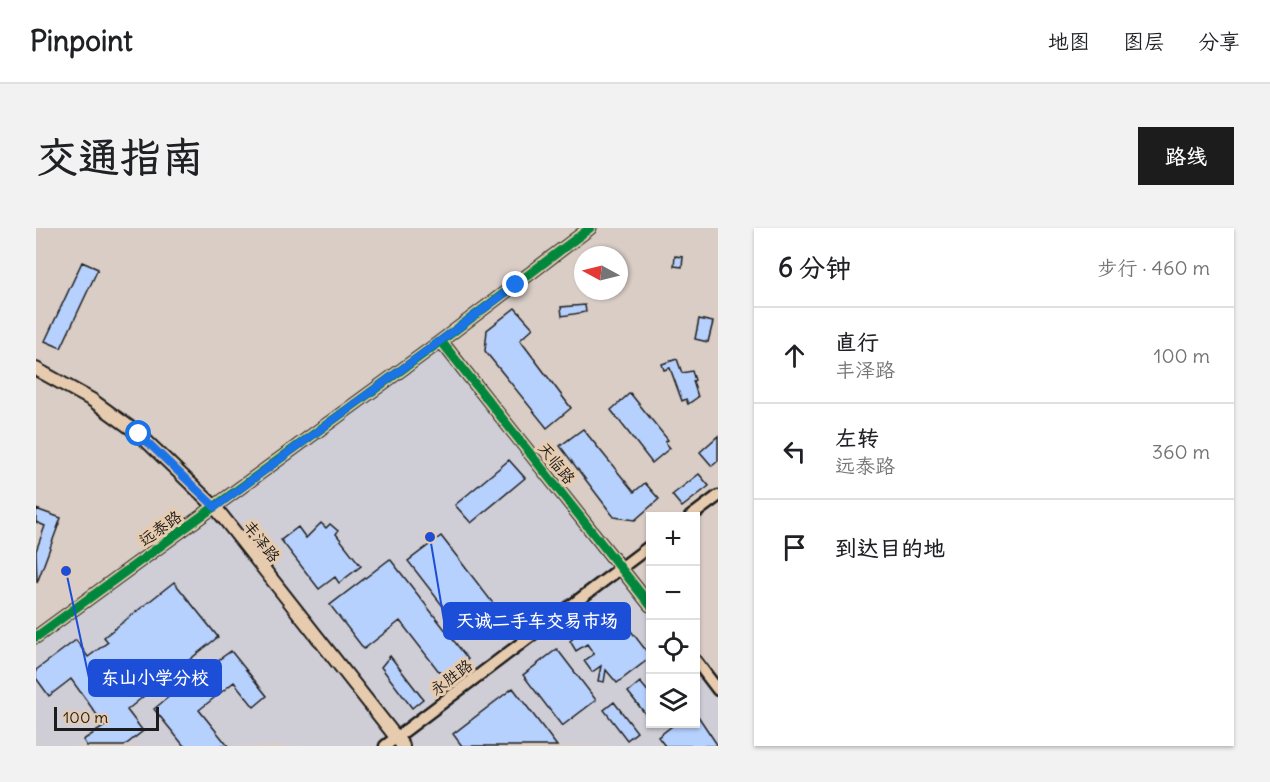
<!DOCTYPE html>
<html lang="zh">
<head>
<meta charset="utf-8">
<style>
	:root { --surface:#fff; --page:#f2f2f2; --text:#202124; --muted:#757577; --line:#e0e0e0; --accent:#1c1c1c }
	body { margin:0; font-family:Delius,"LXGW WenKai TC",sans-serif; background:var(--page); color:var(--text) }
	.controls { position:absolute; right:18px; bottom:18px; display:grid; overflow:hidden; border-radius:0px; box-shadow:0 2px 4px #0004 }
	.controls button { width:54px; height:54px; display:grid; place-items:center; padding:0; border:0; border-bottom:2px solid var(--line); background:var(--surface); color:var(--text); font:30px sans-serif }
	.compass { position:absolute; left:538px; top:18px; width:54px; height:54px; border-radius:50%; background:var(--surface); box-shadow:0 2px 4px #0004; rotate:277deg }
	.scale { position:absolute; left:18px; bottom:15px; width:105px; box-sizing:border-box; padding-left:6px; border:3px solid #1c1c1c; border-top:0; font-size:16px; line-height:21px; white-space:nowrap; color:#1c1c1c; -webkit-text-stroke:4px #e7cbae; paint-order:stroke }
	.stop { position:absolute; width:18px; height:18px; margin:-14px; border:4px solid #1a73e8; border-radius:50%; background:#fff }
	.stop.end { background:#1a73e8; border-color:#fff; box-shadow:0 2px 6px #0008 }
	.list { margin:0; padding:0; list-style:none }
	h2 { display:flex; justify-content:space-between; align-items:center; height:78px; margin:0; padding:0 24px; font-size:26px }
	h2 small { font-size:20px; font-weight:400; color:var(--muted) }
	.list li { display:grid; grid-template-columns:39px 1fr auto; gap:18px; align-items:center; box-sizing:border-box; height:96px; padding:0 24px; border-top:2px solid var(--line) }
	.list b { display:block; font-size:22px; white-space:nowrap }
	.list p { margin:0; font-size:20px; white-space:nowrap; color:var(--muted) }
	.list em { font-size:20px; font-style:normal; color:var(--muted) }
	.icon { flex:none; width:33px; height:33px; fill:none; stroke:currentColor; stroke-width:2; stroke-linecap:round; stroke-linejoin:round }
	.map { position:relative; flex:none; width:682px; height:518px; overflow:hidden; border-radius:0px }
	header { display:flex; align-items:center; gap:36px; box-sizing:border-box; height:84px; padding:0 30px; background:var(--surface); border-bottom:2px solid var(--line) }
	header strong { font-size:28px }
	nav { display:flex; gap:33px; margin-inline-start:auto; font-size:21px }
	.intro { display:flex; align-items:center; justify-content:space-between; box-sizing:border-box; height:144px; padding:0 36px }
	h1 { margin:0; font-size:42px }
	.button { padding:15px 27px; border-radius:0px; background:var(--accent); color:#fff; font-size:21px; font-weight:700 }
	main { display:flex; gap:36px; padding:0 36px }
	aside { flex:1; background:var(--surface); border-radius:0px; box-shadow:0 2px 4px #0004 }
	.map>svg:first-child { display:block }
</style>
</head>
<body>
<header>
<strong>Pinpoint</strong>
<nav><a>地图</a><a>图层</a><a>分享</a></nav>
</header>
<div class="intro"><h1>交通指南</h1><a class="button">路线</a></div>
<main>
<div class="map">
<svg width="682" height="518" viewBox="0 0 682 518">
	<rect width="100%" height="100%" fill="#d9cdc6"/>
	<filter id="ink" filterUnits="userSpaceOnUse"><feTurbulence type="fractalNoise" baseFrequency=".0167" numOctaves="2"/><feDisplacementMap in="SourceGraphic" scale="12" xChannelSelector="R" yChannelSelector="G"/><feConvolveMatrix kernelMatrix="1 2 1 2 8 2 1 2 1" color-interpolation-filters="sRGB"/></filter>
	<g filter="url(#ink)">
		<path fill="#cfced7" d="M405,113l209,267v116h46v-54l22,29v47h-682v-109z"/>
		<path fill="#b7d1ff" stroke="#1c1c1c" stroke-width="1.5" d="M639,28l8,1 -1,10 -8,-1z
			M46,34l16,7 -37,79 -16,-7z
			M549,77l1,7 -24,4 -1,-9z
			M479,80l18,20 -13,12 51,68 -24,20 -62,-77 2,-21z
			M663,91l14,3 -5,20 -13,-3z
			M641,131l5,14 10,-2 3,9 -2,1 5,16 -10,7 -2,-5 -4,2 -12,-33 -6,2 -2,-6z
			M594,165l38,47 -3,2 5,6 -18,15 -41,-53z
			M547,201l51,63 11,-9 14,16 -24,21 -21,-3 -54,-71z
			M682,208v25l-6,5 -12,-14z
			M473,232l16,18 -54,45 -16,-18z
			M663,246l10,12 -27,21 -10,-12z
			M0,281l25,9 -24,65 -1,-32 9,-25 -9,-4z
			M285,295l5,5 4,-4 8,7 -2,3 25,32 -22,17 -4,-6 -16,12 -38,-49 17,-13 8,11z
			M405,308l58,75 -33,25 -58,-75z
			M354,331l78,100 -24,19 -44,-57 -36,28 -34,-44z
			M138,354l44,55 -35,28 10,13 38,-27 36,45 -13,11 -20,-25 -35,28 29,36h-44l-30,-37 34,-28 -10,-13 -51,42 16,21 -19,15h-37l-4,-6 22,-14 -34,-47 -22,17 -13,-18v-8l40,-30 12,17 20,-15 -4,-5z
			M576,378l39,51 -34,26 -11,-13 -2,12 -6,-1 3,-15 -9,6 -8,-11 10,-7 -7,-10 -11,7 -6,-10z
			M521,421l39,51 -34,26 -39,-51z
			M354,428l33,43 -11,9 -31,-41z
			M604,454l11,13v26l-23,-29z
			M477,460l44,58h-95l-9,-12z
			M578,474l23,30 -10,8 -23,-30z
			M660,485l22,33h-53l-7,-9 18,-14h20z"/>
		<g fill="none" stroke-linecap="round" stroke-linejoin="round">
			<defs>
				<path id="tertiary" d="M405,113l209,264
					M654,289l28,-21
					M0,409l405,-296 149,-113
					M660,433l22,29
					M349,518l265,-200"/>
				<path id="secondary" d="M0,141l56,31 47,34 76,73 188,239"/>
			</defs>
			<use href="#tertiary" stroke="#1c1c1c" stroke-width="15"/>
			<use href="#secondary" stroke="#1c1c1c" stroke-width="16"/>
			<use href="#tertiary" stroke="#e7cbae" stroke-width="10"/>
			<use href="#secondary" stroke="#e7cbae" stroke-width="12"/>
			<defs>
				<path id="cycleway" d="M405,113l209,264
					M0,409l405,-296 149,-113"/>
			</defs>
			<use href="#cycleway" stroke="#e7cbae" stroke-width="13"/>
			<use href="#cycleway" stroke="#00873e" stroke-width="9"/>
		</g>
	</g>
	<g fill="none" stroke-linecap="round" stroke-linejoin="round" filter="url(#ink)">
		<path stroke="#1a73e8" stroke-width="8" d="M103,206l76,73 301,-222"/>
	</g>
	<g text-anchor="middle" stroke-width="6" stroke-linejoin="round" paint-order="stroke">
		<g font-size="16" fill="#1c1c1c" stroke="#e7cbae">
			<text transform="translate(521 235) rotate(51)" y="6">天临路</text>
			<text transform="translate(124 300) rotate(-36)" y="6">远泰路</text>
			<text transform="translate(226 313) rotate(52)" y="6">丰泽路</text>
			<text transform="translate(415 449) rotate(-37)" y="6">永胜路</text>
		</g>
	</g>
	<path fill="none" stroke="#1d4ed8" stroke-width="2" d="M394 309L408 393M30 343L53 450"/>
	<g fill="#1d4ed8" stroke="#e7cbae" stroke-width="2">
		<circle cx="394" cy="309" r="6"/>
		<circle cx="30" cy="343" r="6"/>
	</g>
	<g fill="#1d4ed8" stroke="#1d4ed8" stroke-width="2">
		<rect x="408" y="375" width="186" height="36" rx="6"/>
		<rect x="53" y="432" width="132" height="36" rx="6"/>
	</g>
	<g font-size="18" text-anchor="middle" font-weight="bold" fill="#fff">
		<text x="501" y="399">天诚二手车交易市场</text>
		<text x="119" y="456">东山小学分校</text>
	</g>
</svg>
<div class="controls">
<button>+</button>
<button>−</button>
<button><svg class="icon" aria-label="locate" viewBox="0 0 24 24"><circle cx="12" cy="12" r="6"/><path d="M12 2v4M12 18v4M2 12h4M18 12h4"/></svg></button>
<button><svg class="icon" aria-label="layers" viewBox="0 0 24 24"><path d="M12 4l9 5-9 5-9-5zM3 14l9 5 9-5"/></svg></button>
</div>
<svg class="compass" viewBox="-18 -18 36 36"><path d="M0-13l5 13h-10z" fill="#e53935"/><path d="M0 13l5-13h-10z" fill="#757577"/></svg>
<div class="scale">100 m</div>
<div class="stop" style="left:103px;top:206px"></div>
<div class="stop end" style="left:480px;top:57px"></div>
</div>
<aside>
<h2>6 分钟<small>步行 · 460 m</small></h2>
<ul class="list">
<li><svg class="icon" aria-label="ahead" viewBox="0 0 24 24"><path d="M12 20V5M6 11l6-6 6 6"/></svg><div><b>直行</b><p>丰泽路</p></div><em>100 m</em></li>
<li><svg class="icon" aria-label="left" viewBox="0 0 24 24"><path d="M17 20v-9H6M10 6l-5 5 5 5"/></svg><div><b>左转</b><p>远泰路</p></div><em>360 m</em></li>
<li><svg class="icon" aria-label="arrive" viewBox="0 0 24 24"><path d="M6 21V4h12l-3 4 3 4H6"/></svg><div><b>到达目的地</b></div></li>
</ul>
</aside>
</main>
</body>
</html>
